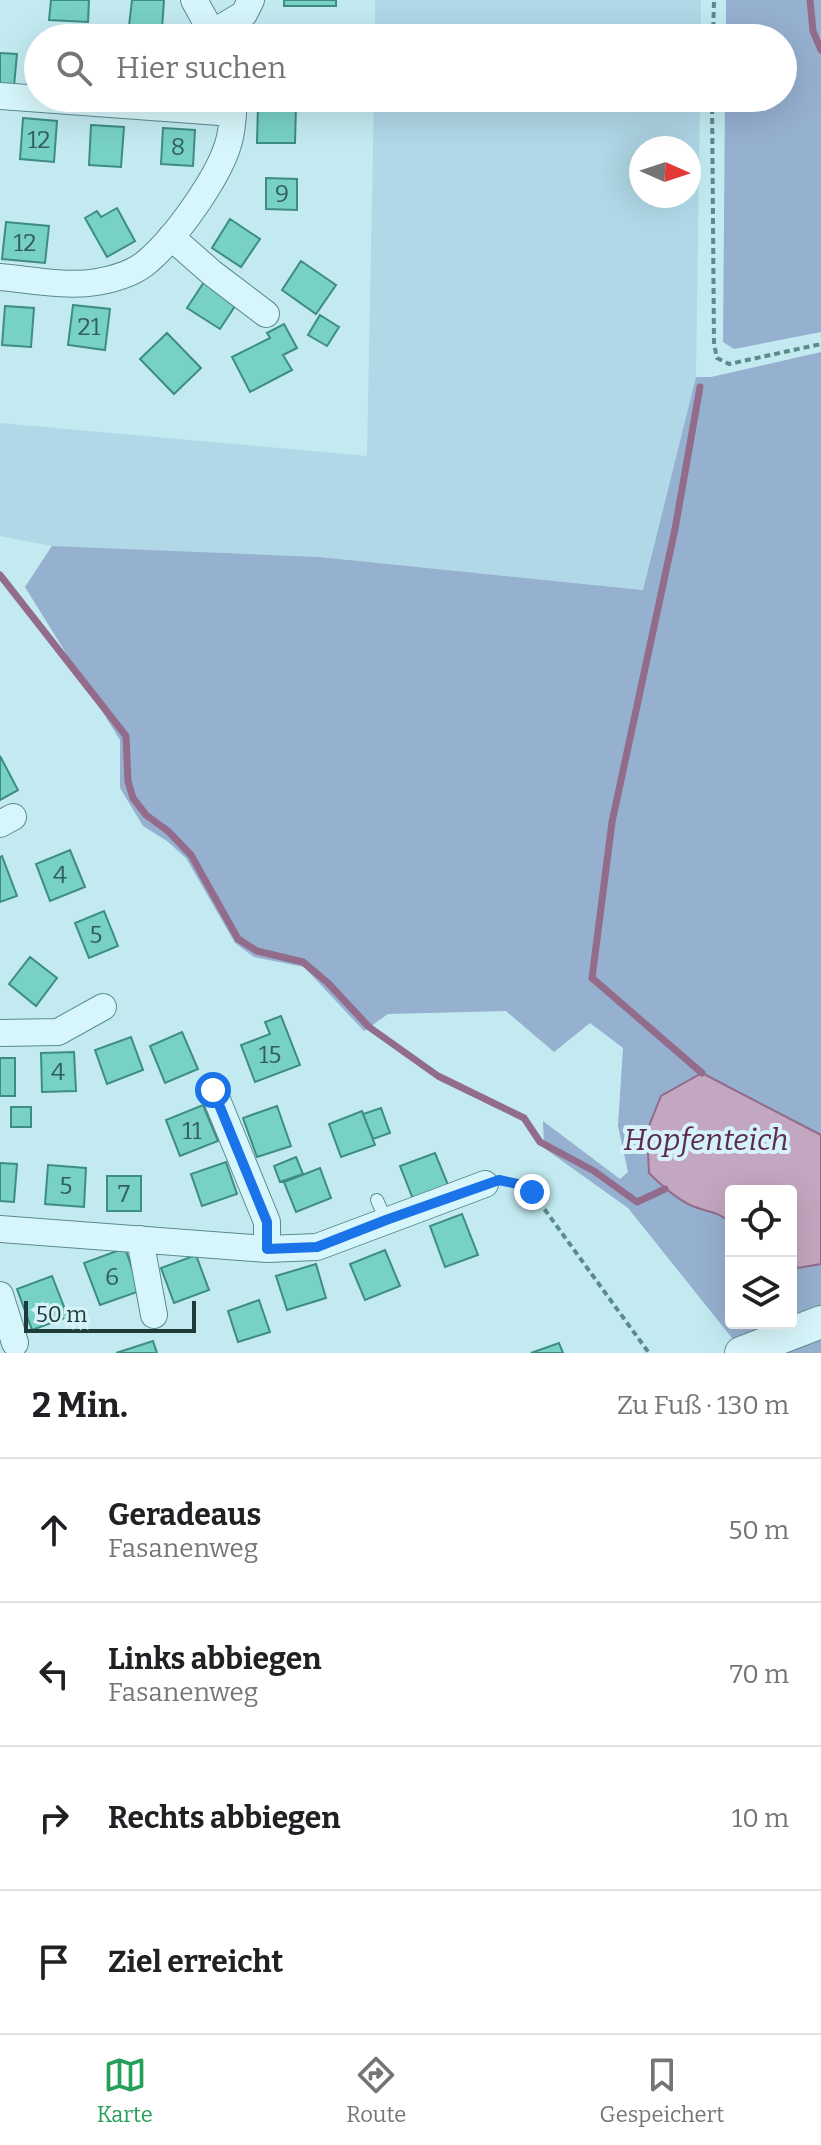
<!DOCTYPE html>
<html lang="de">
<head>
<meta charset="utf-8">
<style>
	:root { --surface:#fff; --page:#f2f2f2; --text:#202124; --muted:#757577; --line:#e0e0e0; --accent:#259f5a }
	body { margin:0; font-family:Bitter,serif; background:var(--page); color:var(--text) }
	.controls { position:absolute; right:24px; bottom:24px; display:grid; overflow:hidden; border-radius:8px; box-shadow:0 8px 32px #0002 }
	.controls button { width:72px; height:72px; display:grid; place-items:center; padding:0; border:0; border-bottom:2px solid var(--line); background:var(--surface); color:var(--text); font:40px sans-serif }
	.compass { position:absolute; left:629px; top:136px; width:72px; height:72px; border-radius:50%; background:var(--surface); box-shadow:0 8px 32px #0002; rotate:93deg }
	.scale { position:absolute; left:24px; bottom:20px; width:172px; box-sizing:border-box; padding-left:8px; border:4px solid #1e3b39; border-top:0; font-size:22px; line-height:28px; white-space:nowrap; color:#1e3b39; -webkit-text-stroke:6px #d4f2f8; paint-order:stroke }
	.stop { position:absolute; width:24px; height:24px; margin:-18px; border:6px solid #1a73e8; border-radius:50%; background:#fff }
	.stop.end { background:#1a73e8; border-color:#fff; box-shadow:0 2px 8px #0008 }
	.list { margin:0; padding:0; list-style:none }
	h2 { display:flex; justify-content:space-between; align-items:center; height:104px; margin:0; padding:0 32px; font-size:34px }
	h2 small { font-size:26px; font-weight:400; color:var(--muted) }
	.list li { display:grid; grid-template-columns:52px 1fr auto; gap:24px; align-items:center; box-sizing:border-box; height:144px; padding:0 32px; border-top:2px solid var(--line) }
	.list b { display:block; font-size:30px; white-space:nowrap }
	.list p { margin:0; font-size:26px; white-space:nowrap; color:var(--muted) }
	.list em { font-size:26px; font-style:normal; color:var(--muted) }
	.icon { flex:none; width:44px; height:44px; fill:none; stroke:currentColor; stroke-width:2; stroke-linecap:round; stroke-linejoin:round }
	.map { position:relative; flex:none; width:821px; height:1353px; overflow:hidden }
	.search { position:absolute; background:var(--surface); box-shadow:0 8px 32px #0002; left:24px; right:24px; top:24px; height:88px; display:flex; align-items:center; gap:20px; box-sizing:border-box; padding:0 28px; border-radius:44px; color:var(--muted); font-size:30px }
	.sheet { height:680px; background:var(--surface) }
	nav { display:flex; justify-content:space-around; align-items:center; box-sizing:border-box; height:112px; border-top:2px solid var(--line); background:var(--surface); font-size:22px; color:var(--muted) }
	nav a { display:grid; justify-items:center; gap:4px }
	nav .on { color:var(--accent) }
	.map>svg:first-child { display:block }
</style>
</head>
<body>
<div class="map">
<svg width="821" height="1353" viewBox="0 0 821 1353">
	<rect width="100%" height="100%" fill="#c3eaf1"/>
	<path fill="#b0d8e7" fill-rule="evenodd" d="M375,0h326v38h-326z
		M374,98h326l-4,279 -53,213 -323,-33 -268,-11 -52,-10v-113l367,33zM641,148h48v48h-48z"/>
	<path fill="#96b0d0" fill-rule="evenodd" d="M726,0h95v332l-87,17 -11,-7 2,-244h58v-60h-57z
		M821,352v1001h-77l-116,-145 -84,-60 -1,-27 77,58 8,-7 -10,-46 5,-78 -33,-25 -36,29 -48,-41 -118,3 -24,17 -60,-64 -50,-10 -19,-14 -49,-85 -19,-17 -24,-15 -23,-38v-48l-95,-153 27,-41 268,11 323,33 53,-213h15zM731,1191h60v132h-60z"/>
	<path fill="#c3a6bf" stroke="#936c8b" stroke-width="2" d="M702,1073l119,62v129l-23,4 -7,-10v-67h-60v32c-12,-12 -26,-11 -41,-18 -16,-8 -29,-20 -41,-32l-2,-42 14,-35z"/>
	<g fill="none" stroke-linecap="round" stroke-linejoin="round">
		<path stroke="#936c8b" stroke-width="7" d="M810,0l3,31 8,19
			M700,387l-25,142 -63,293 -20,156 110,95
			M0,575l126,161 2,45 5,17 13,17 22,16 23,24 47,84 19,12 46,11 25,21 41,44 69,49 86,42 16,24 54,29 43,31 28,-13"/>
	</g>
	<path fill="#77d1c4" stroke="#3d8d80" stroke-width="2" d="M51,0h38l-1,22 -39,-2z
		M132,0h32l-2,29 -33,-3z
		M284,0h52v6h-52z
		M0,53l17,1 -3,32 -14,-2z
		M258,104l38,1 -1,38h-38z
		M23,118l34,3 -3,41 -34,-3z
		M91,125l33,2 -3,40 -32,-2z
		M163,128l32,2 -2,36 -32,-2z
		M266,178l31,1v31l-31,-1z
		M117,208l18,33 -28,16 -22,-39 12,-7 4,6z
		M230,219l30,20 -19,28 -29,-19z
		M6,222l43,4 -4,37 -43,-4z
		M301,261l35,24 -20,29 -34,-24z
		M204,282l33,21 -17,26 -33,-21z
		M73,305l37,4 -5,41 -37,-5z
		M5,306l29,2 -3,39 -29,-2z
		M320,315l19,12 -12,19 -19,-11z
		M284,324l13,24 -14,7 9,15 -42,22 -18,-35 38,-19 -3,-5z
		M167,333l34,35 -27,26 -34,-35z
		M0,756l18,34 -18,10z
		M70,850l15,37 -35,14 -14,-37z
		M2,856l15,40 -17,6v-45z
		M104,911l14,35 -29,12 -14,-35z
		M30,957l27,21 -21,28 -27,-22z
		M281,1016l19,49 -45,17 -14,-37 29,-11 -5,-12z
		M182,1032l16,37 -33,14 -15,-37z
		M131,1037l12,33 -36,14 -12,-34z
		M74,1052l2,39 -34,1 -1,-39z
		M0,1058h15v38h-15z
		M203,1105l15,36 -38,15 -14,-36z
		M277,1106l14,40 -34,11 -14,-39z
		M11,1107h20v20h-20z
		M381,1108l9,25 -17,6 -10,-25z
		M362,1111l13,34 -34,12 -12,-33z
		M435,1153l13,32 -35,14 -13,-33z
		M296,1157l7,17 -23,8 -6,-16z
		M226,1162l11,32 -35,12 -11,-32z
		M0,1163l17,1 -3,38 -14,-1z
		M48,1165l38,3 -2,39 -39,-3z
		M320,1168l11,30 -35,14 -12,-30z
		M107,1176h34v35h-34z
		M462,1214l16,41 -33,12 -15,-41z
		M125,1248l15,43 -40,14 -16,-42z
		M385,1250l15,36 -35,14 -15,-36z
		M196,1255l13,35 -35,13 -13,-35z
		M316,1264l10,34 -39,12 -11,-34z
		M52,1276l16,41 -36,13 -15,-41z
		M259,1300l11,32 -32,10 -10,-31z
		M153,1341l4,12h-41z
		M559,1343l4,10h-32z"/>
	<g fill="none" stroke-linecap="round" stroke-linejoin="round">
		<defs>
			<path id="service" d="M377,1200l9,20"/>
			<path id="minor" d="M194,0l21,38
				M212,33l32,-19 7,-14
				M0,96l233,17
				M171,237l41,36 54,41
				M0,277c32,3 66,10 97,5 17,-3 38,-9 51,-21 28,-24 72,-85 81,-120 4,-14 4,-29 5,-43
				M0,824l13,-7
				M0,1033l58,-1 45,-25
				M213,1090l54,132v27
				M0,1229l267,20 50,-2 168,-63
				M140,1239l14,76
				M0,1295l15,48"/>
			<path id="tertiary" d="M741,1353l80,-31"/>
		</defs>
		<use href="#service" stroke="#598c8b" stroke-width="14"/>
		<use href="#minor" stroke="#598c8b" stroke-width="28"/>
		<use href="#tertiary" stroke="#598c8b" stroke-width="34"/>
		<path stroke="#598c8b" stroke-width="4" stroke-dasharray="6 4" stroke-linecap="butt" d="M713,38l1,-38
			M712,98l2,246 3,14 12,6 92,-20
			M506,1181l16,4 10,7 117,161"/>
		<use href="#service" stroke="#d7f6fb" stroke-width="12"/>
		<use href="#minor" stroke="#d7f6fb" stroke-width="26"/>
		<use href="#tertiary" stroke="#d7f6fb" stroke-width="32"/>
	</g>
	<g fill="none" stroke-linecap="round" stroke-linejoin="round">
		<path stroke="#1a73e8" stroke-width="10" d="M213,1090l54,132v27l50,-2 69,-27 113,-40 23,5 10,7"/>
	</g>
	<g text-anchor="middle" stroke-width="8" stroke-linejoin="round" paint-order="stroke">
		<g font-size="24" fill="#34605c">
			<text x="39" y="148">12</text>
			<text x="178" y="155">8</text>
			<text x="282" y="202">9</text>
			<text x="25" y="251">12</text>
			<text x="89" y="335">21</text>
			<text x="60" y="883">4</text>
			<text x="96" y="943">5</text>
			<text x="270" y="1063">15</text>
			<text x="58" y="1080">4</text>
			<text x="192" y="1139">11</text>
			<text x="66" y="1194">5</text>
			<text x="124" y="1202">7</text>
			<text x="112" y="1285">6</text>
		</g>
		<g font-size="30" font-style="italic" fill="#5c2c4a" stroke="#d4f2f8">
			<text x="706" y="1150">Hopfenteich</text>
		</g>
	</g>
</svg>
<div class="controls">
<button><svg class="icon" aria-label="locate" viewBox="0 0 24 24"><circle cx="12" cy="12" r="6"/><path d="M12 2v4M12 18v4M2 12h4M18 12h4"/></svg></button>
<button><svg class="icon" aria-label="layers" viewBox="0 0 24 24"><path d="M12 4l9 5-9 5-9-5zM3 14l9 5 9-5"/></svg></button>
</div>
<svg class="compass" viewBox="-18 -18 36 36"><path d="M0-13l5 13h-10z" fill="#e53935"/><path d="M0 13l5-13h-10z" fill="#757577"/></svg>
<div class="scale">50 m</div>
<div class="stop" style="left:213px;top:1090px"></div>
<div class="stop end" style="left:532px;top:1192px"></div>
<div class="search"><svg class="icon" aria-label="search" viewBox="0 0 24 24"><circle cx="10" cy="10" r="6"/><path d="M15 15l6 6"/></svg>Hier suchen</div>
</div>
<section class="sheet">
<h2>2 Min.<small>Zu Fuß · 130 m</small></h2>
<ul class="list">
<li><svg class="icon" aria-label="ahead" viewBox="0 0 24 24"><path d="M12 20V5M6 11l6-6 6 6"/></svg><div><b>Geradeaus</b><p>Fasanenweg</p></div><em>50 m</em></li>
<li><svg class="icon" aria-label="left" viewBox="0 0 24 24"><path d="M17 20v-9H6M10 6l-5 5 5 5"/></svg><div><b>Links abbiegen</b><p>Fasanenweg</p></div><em>70 m</em></li>
<li><svg class="icon" aria-label="right" viewBox="0 0 24 24"><path d="M7 20v-9h11M14 6l5 5-5 5"/></svg><div><b>Rechts abbiegen</b></div><em>10 m</em></li>
<li><svg class="icon" aria-label="arrive" viewBox="0 0 24 24"><path d="M6 21V4h12l-3 4 3 4H6"/></svg><div><b>Ziel erreicht</b></div></li>
</ul>
</section>
<nav>
<a class="on"><svg class="icon" aria-label="map" viewBox="0 0 24 24"><path d="M3 6l6-2 6 2 6-2v14l-6 2-6-2-6 2zM9 4v14M15 6v14"/></svg>Karte</a>
<a><svg class="icon" aria-label="directions" viewBox="0 0 24 24"><path d="M12 3l9 9-9 9-9-9zM9 14v-3h6M13 9l2 2-2 2"/></svg>Route</a>
<a><svg class="icon" aria-label="saved" viewBox="0 0 24 24"><path d="M7 4h10v16l-5-4-5 4z"/></svg>Gespeichert</a>
</nav>
</body>
</html>
